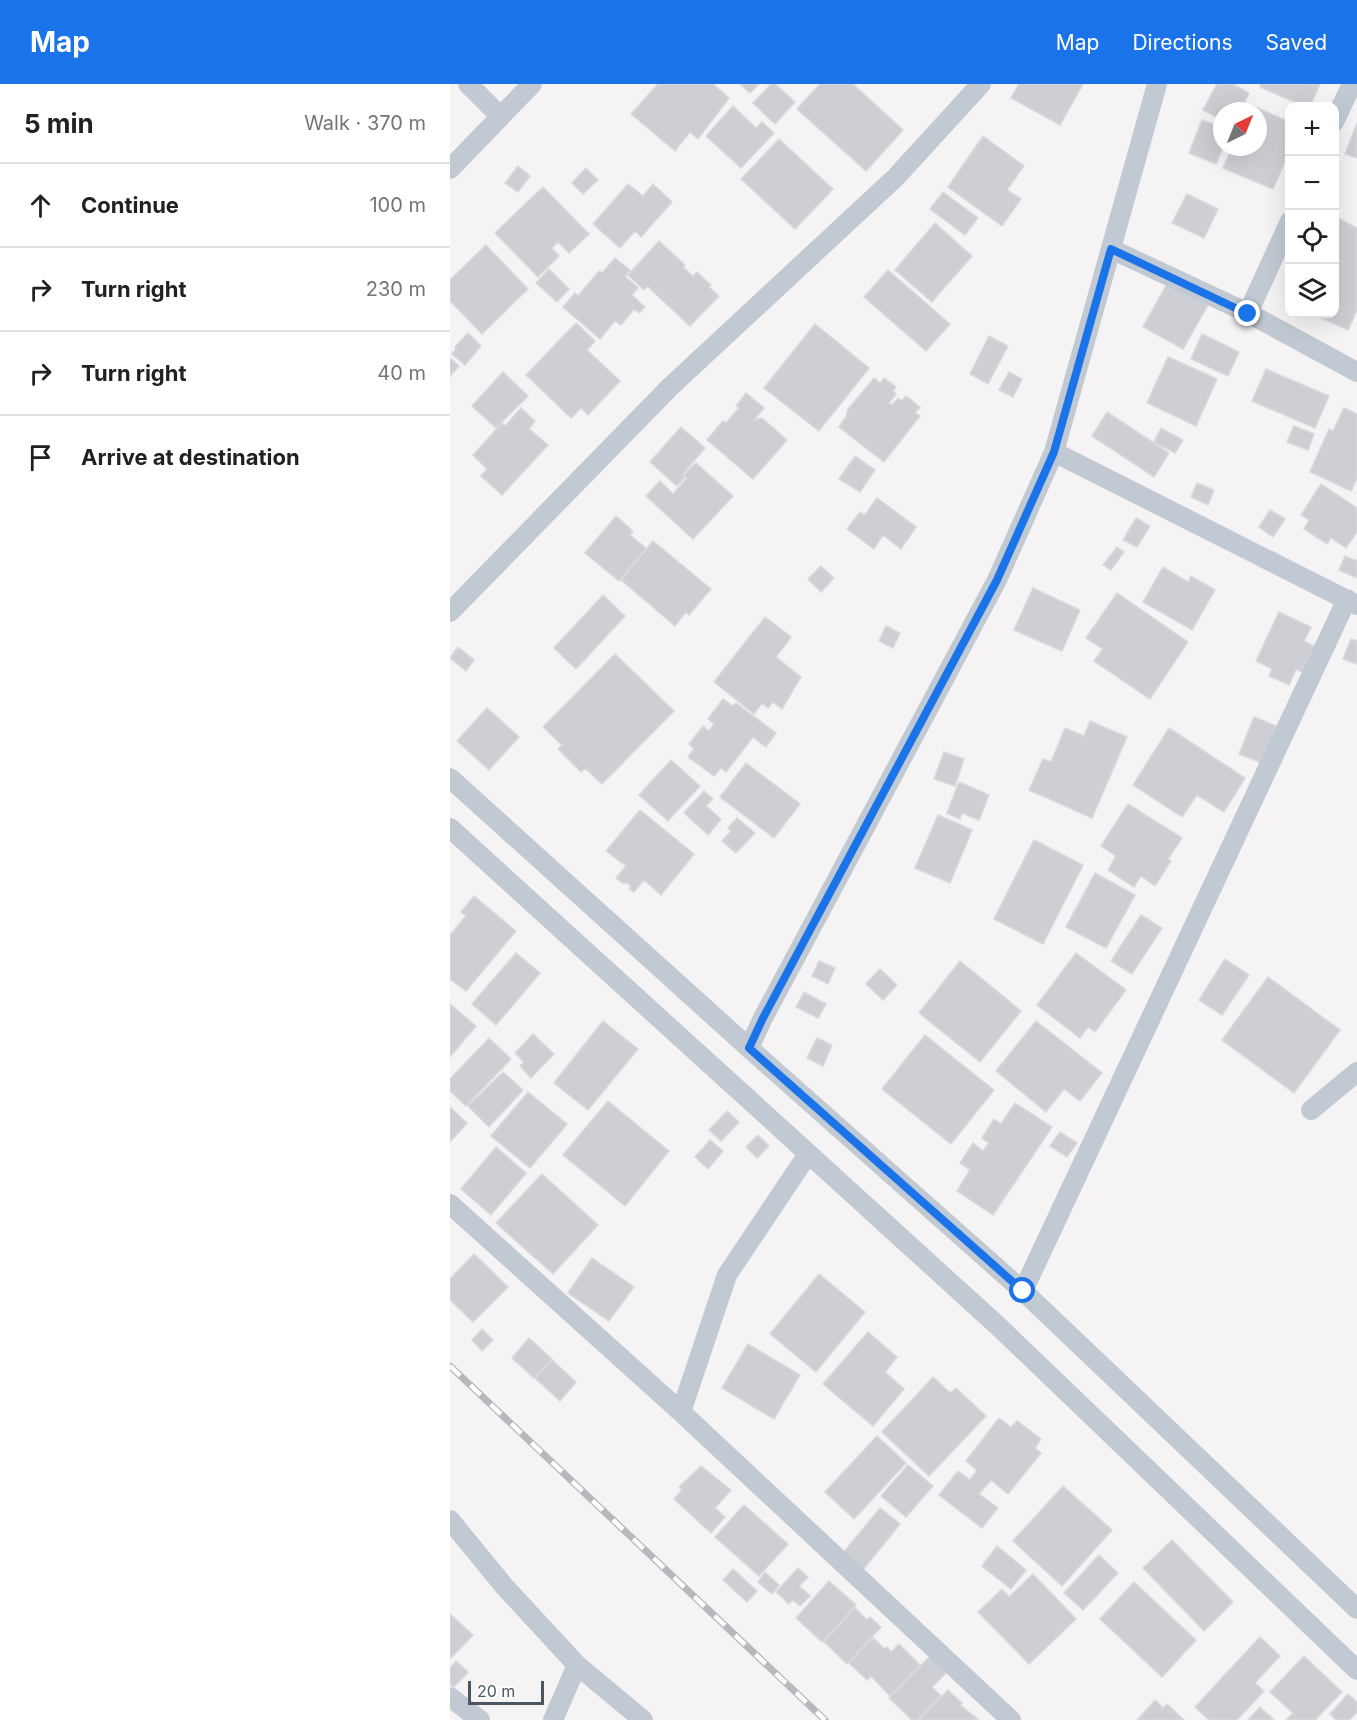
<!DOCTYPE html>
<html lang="en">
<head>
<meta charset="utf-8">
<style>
	:root { --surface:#fff; --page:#f6f6f6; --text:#202124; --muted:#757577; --line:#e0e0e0; --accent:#1a73e8 }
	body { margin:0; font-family:Inter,sans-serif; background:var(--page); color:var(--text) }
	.controls { position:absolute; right:18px; top:18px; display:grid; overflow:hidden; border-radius:12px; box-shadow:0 6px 24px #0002 }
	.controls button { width:54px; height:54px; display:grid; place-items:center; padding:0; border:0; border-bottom:2px solid var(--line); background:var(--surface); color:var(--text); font:30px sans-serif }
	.compass { position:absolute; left:763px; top:18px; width:54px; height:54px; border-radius:50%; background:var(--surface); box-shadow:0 6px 24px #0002; rotate:43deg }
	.scale { position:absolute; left:18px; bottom:15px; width:76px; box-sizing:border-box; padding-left:6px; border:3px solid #4a5661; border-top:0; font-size:16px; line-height:21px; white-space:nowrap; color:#4a5661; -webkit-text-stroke:4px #fff; paint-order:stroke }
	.stop { position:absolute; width:18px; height:18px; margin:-14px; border:4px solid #1a73e8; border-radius:50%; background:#fff }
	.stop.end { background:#1a73e8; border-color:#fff; box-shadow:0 2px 6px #0008 }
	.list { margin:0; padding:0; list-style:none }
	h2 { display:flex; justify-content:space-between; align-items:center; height:78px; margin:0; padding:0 24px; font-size:26px }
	h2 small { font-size:20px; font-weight:400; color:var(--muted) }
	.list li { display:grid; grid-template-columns:39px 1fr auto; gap:18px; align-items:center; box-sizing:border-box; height:84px; padding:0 24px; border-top:2px solid var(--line) }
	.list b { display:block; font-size:22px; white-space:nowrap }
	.list em { font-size:20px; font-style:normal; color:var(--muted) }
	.icon { flex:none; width:33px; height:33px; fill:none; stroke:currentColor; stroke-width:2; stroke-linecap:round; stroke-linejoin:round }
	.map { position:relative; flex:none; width:907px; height:1636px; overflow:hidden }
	header { display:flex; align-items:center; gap:36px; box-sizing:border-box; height:84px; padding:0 30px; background:var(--accent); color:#fff }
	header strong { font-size:28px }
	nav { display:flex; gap:33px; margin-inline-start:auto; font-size:21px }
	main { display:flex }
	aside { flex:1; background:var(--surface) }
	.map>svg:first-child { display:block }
</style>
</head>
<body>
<header>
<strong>Map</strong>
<nav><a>Map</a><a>Directions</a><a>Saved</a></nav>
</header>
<main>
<aside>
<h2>5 min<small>Walk · 370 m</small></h2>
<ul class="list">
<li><svg class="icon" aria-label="ahead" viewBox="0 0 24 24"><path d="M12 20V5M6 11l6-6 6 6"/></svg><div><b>Continue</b></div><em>100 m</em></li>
<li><svg class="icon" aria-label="right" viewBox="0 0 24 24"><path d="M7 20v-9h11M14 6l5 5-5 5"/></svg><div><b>Turn right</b></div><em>230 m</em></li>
<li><svg class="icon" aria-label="right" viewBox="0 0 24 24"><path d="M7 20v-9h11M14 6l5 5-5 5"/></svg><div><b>Turn right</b></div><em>40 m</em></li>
<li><svg class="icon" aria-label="arrive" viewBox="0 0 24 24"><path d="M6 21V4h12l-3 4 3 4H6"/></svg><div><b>Arrive at destination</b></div></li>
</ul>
</aside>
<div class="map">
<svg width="907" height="1636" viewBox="0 0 907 1636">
	<rect width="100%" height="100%" fill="#f5f3f3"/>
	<path fill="#cdcfd5" stroke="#d7d9de" stroke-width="1.5" d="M208,0h55l16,14 -31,41 -8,-7 -15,19 -44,-37z
		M290,0h19l-9,9z
		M321,0h4l20,18 -20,22 -22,-21z
		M370,0h33l50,46 -37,41 -69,-62z
		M569,0h64l-23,41 -49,-27z
		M767,0h16l16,9 -9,18h-18v9l-19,-10z
		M811,0h59l-10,22h-6l-44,-19z
		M800,21l40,17v28l-17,39 -50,-21 9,-21h26v-36h-10z
		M283,22l23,22 6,-6 12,11 -33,35 -35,-32z
		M752,36l20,8 1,19 -7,17 -27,-11z
		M907,39v35l-12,-4z
		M533,52l41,30 -17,24 14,9 -19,27 -54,-39z
		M329,55l54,50 -38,40 -54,-50z
		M68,82l12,10 -12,16 -13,-9z
		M136,84l12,12 -15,14 -11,-11z
		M178,100l15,12 10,-12 19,18 -31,35 -6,-6 -15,17 -27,-24z
		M93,103l46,47 -20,19 -11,-11 -6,6 7,8 -21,21 -43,-44z
		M493,108l35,26 -13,17 -35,-26z
		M737,110l31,15 -14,29 -32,-15z
		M886,133l21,11v82l-9,20 -36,-16h22z
		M485,139l37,33 -40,46 -37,-32z
		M209,157l26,24 -2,2 10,9 4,-4 14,13 -2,2 10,9 -29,30 -43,-40 -3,4 -16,-15z
		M36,161l42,44 -46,45 -32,-33v-21z
		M165,174l15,12 -5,6 13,12 -6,7 13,12 -6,6 -5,-4 -13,16 -6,-4 -15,18 -37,-32 12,-14 3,3 21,-25 3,2z
		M99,185l20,20 -12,13 -21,-19z
		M438,186l62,54 -24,27 -62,-54z
		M718,198l40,23 -25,44 -40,-22z
		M126,239l19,18 -8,9 33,31 -32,34 -7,-7 -10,10 -45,-43z
		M365,240l54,44 -50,63 -55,-43z
		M18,249l13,13 -16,19 -13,-11 4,-5 -1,-2z
		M752,250l37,18 -11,24 -37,-17z
		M539,252l19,10 -20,38 -18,-10z
		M718,273l49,22 -21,47 -49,-23z
		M0,274l9,8 -9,10z
		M816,285l63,27 -14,32 -63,-27z
		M53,288l25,24 -32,32 -24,-22z
		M559,288l13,7 -9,18 -14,-7z
		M424,294l6,5 4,-5 12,9 -3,4 3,3 -7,9 3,2 6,-7 3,3 5,-5 14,11 -5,6 5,3 -36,46 -45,-35 7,-10 2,-8z
		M296,309l18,15 -10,12 8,-2 25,22 -34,39 -46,-39 16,-19 3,2 13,-15 -3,-2z
		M71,324l14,13 -6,8 19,16 -46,50 -21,-19 6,-7 -14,-14 29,-32 3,3z
		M894,324l13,6v64l-6,13 -41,-19 19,-43 4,2z
		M657,328l62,41 -15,24 -62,-41z
		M844,342l20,8 -6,16 -21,-8z
		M231,343l24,21 -23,27 3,2 -8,9 -27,-24z
		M711,344l22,12 -8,13 -21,-11z
		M405,372l20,14 -15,22 -21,-13z
		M246,379l37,33 -40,43 -47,-43 14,-15 13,13 14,-16 -3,-3z
		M747,399l17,7 -6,15 -17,-8z
		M871,400l36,24v24l-11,16 -15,-10 -4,6 -23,-15 5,-9 -8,-5z
		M427,414l39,29 -15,22 -18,-14 -9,14 -27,-20 13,-17 5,3z
		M820,426l15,9 -12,18 -14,-10z
		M166,432l17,15 -3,4 16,13 -27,33 -34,-28z
		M686,434l14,8 -13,21 -14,-7z
		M203,457l58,48 -22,26 -3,-3 -11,14 -54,-46z
		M667,463l7,5 -13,18 -8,-5z
		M895,472l12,5v17l-18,-8z
		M371,482l13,12 -13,14 -13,-13z
		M713,483l25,15 3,-6 24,14 -23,40 -49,-28z
		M583,504l47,22 -18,41 -48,-21z
		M667,509l71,49 -38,57 -56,-38 9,-12 -17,-11z
		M153,511l22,21 -49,53 -22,-21z
		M829,528l32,15 -7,14 10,5 -12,26 -6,-3 -7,16 -20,-9 3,-7 -16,-8z
		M315,533l26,20 -15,20 25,20 -19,32 -9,-7 -5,6 -6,-5 -8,11 -40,-32z
		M436,542l14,7 -7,15 -14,-7z
		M901,555l6,2v23l-14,-5z
		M8,563l16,13 -8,11 -16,-13z
		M165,570l59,57 -72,73 -17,-16 -4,4 -23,-23 4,-4 -19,-18z
		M273,615l10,7 3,-3 40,30 -10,14 -13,-10 -27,35 -5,-4 -7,8 -26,-19 6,-8 -5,-5 14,-18 6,5 5,-7 -6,-5z
		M37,624l32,29 -30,33 -32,-29z
		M804,633l22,9 -14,37 -23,-9z
		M640,637l37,16 -35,81 -63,-28 14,-31 8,3 14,-34 19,8z
		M719,644l76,50 -21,34 -27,-17 -15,22 -49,-32z
		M494,668l20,7 -9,27 -21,-7z
		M221,676l29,26 -32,35 -29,-26z
		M296,679l54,41 -26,34 -54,-41z
		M509,698l30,13 -10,25 -17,-7 -2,6 -13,-6z
		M254,707l9,8 -7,7 15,13 -13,16 -24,-22z
		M678,720l54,34 -14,21 3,2 -16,25 -14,-10 -7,11 -26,-17 8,-14 -15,-10z
		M190,726l54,44 -33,41 -17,-15 -10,12 -5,-3 2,-3 -5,-4 -2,2 -8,-6 10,-12 -20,-15z
		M488,731l34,15 -22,53 -35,-15z
		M287,734l18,15 -19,20 -14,-12 9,-10 -3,-3z
		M584,756l49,25 -40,79 -49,-25z
		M645,789l40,22 -29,53 -40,-21z
		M24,812l42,35 -50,60 -16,-12v-44l16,-19 -5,-4z
		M691,831l21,13 -30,46 -21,-13z
		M66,869l24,20 -44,52 -24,-21z
		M626,869l50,37 -31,42 -7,-5 -8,11 -43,-33z
		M775,875l24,16 -27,40 -23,-15z
		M369,877l16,7 -7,16 -16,-8z
		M510,877l61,50 -41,51 -61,-49z
		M430,885l17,16 -14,15 -17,-16z
		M818,893l72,53 -46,63 -72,-53z
		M354,908l22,12 -8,14 -22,-11z
		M0,920l26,22 -26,31z
		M153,937l35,28 -50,61 -34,-27z
		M586,937l66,52 -22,28 -16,-12 -18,23 -50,-41z
		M83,950l21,20 -23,24 -11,-12 4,-4 -9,-9z
		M475,951l69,55 -43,54 -69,-55z
		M39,954l22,21 -45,47 -16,-15v-12z
		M367,954l15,7 -9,21 -16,-8z
		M53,988l20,18 -34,37 -21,-21z
		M78,1008l39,32 -37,44 -39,-32z
		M158,1017l61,50 -44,55 -62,-51z
		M565,1019l37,24 -59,88 -36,-24 13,-21 -10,-7 13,-20 10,8 6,-8 -7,-5 12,-19 7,5z
		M0,1023l17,16 -17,19z
		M277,1027l12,11 -18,19 -12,-11z
		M610,1048l17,11 -10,14 -17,-11z
		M308,1051l11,11 -12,12 -11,-11z
		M260,1056l13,11 -15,18 -13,-12z
		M46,1063l30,26 -35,42 -30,-26z
		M92,1090l56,51 -45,49 -57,-51z
		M24,1170l34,33 -35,35 -23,-22v-21z
		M142,1174l42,29 -25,34 -41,-28z
		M369,1190l46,38 -49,60 -46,-38z
		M32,1245l11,11 -11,11 -10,-11z
		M418,1248l29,25 -12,15 19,17 -31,37 -50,-42z
		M79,1254l23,21 -18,19 -22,-20z
		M298,1260l52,31 -26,44 -52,-31z
		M102,1276l24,22 -16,19 -25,-23z
		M483,1293l17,16 6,-5 30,28 -57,60 -47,-44z
		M549,1334l12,9 6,-6 24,18 -6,9 6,5 -33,41 -17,-14 -12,14 19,14 -16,20 -43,-33 19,-24 12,9 7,-10 -11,-9z
		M427,1352l29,27 -52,56 -29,-27z
		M458,1381l25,21 -27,31 -25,-21z
		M251,1382l30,24 -16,18 10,9 -14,16 -37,-34 8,-9 -3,-3z
		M613,1402l49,44 -50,56 -49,-45z
		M294,1421l44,39 -29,32 -44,-39z
		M430,1424l20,16 -37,46 -20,-17z
		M722,1456l61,62 -29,29 -61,-63z
		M547,1462l29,24 -15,19 -29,-23z
		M649,1471l19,18 -35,37 -19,-17z
		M348,1484l10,9 -9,9 11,10 -10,10 -7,-6 -4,4 -13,-12z
		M283,1485l24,22 -10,11 -24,-22z
		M315,1488l14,13 -7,9 -14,-12z
		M583,1490l43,45 -47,45 -51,-52 24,-23 7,8z
		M379,1497l27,24 -34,37 -26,-24z
		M684,1498l62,58 -34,37 -62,-58z
		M405,1524l12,12 3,-3 11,10 -34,37 -23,-22z
		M0,1530l23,21 -23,24z
		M810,1553l20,19 -25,27 9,8 -27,29h-28l-14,-13z
		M423,1554l12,11 2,-2 4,5 8,-8 21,21 -30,31 -19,-20 -4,4 -18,-17z
		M480,1572l16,17 -14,14 9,9 -24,24h-5l-23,-22z
		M854,1572l38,36 -27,28h-29l7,-7 -23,-21z
		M6,1577l12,11 -14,15 -4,-3v-16z
		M498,1606l14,13 -2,2 19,15h-60z
		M898,1610l9,8v10l-8,8h-13l-6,-6z
		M705,1616l8,8 4,-4 17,16h-47z
		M810,1623l14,13h-26z"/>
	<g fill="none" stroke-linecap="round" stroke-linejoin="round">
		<path stroke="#c1cad2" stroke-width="20" d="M18,0l32,32
			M884,38l18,-38
			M0,85l82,-85
			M661,165l137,64 109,59
			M798,229l42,-92
			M604,368l303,153
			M0,528l220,-225 226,-210 85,-93
			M0,694l299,270 274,243 334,318
			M0,744l548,498 359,344
			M299,964l14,-30 234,-438 57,-128 103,-368
			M861,1026l46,-38
			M0,1120l231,208 330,308
			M573,1207l324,-692
			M231,1328l46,-137 81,-121
			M0,1436l54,66 73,79 66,55
			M0,1613l30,23
			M103,1636l24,-55"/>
		<defs>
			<path id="rail" d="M0,1282l375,354"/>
		</defs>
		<use href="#rail" stroke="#b5b8bd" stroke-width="7"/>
		<use href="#rail" stroke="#fff" stroke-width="4.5" stroke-dasharray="14" stroke-linecap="butt"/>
	</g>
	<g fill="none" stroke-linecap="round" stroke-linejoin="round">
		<path stroke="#1a73e8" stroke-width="8" d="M573,1207l-274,-243 14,-30 234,-438 57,-128 57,-203 137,65"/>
	</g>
</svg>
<div class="controls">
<button>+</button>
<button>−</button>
<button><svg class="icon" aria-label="locate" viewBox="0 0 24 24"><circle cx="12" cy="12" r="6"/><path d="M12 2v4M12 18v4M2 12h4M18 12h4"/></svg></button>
<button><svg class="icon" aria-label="layers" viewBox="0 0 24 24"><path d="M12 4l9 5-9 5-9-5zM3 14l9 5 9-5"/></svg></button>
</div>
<svg class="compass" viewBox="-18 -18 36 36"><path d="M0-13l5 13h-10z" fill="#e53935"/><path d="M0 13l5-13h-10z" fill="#757577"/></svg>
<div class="scale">20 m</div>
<div class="stop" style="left:573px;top:1207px"></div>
<div class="stop end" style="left:798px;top:230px"></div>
</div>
</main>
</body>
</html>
